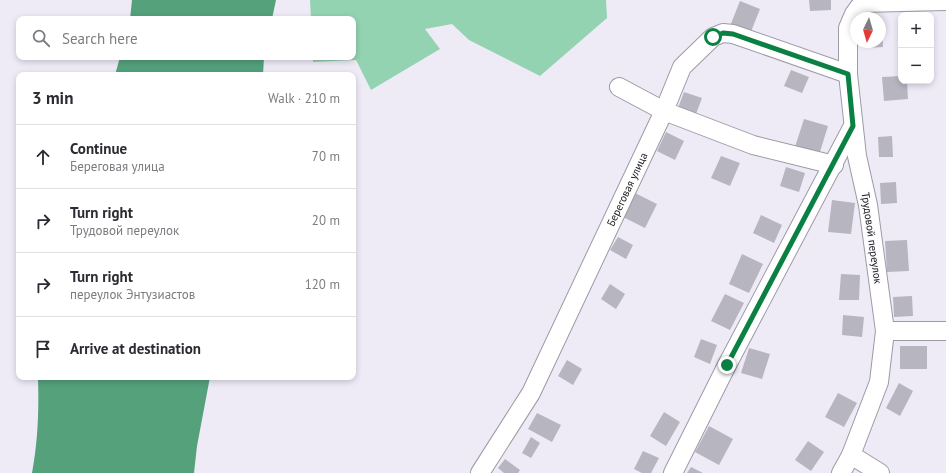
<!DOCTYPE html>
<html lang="en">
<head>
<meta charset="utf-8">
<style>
	:root { --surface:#fff; --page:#f7f7f7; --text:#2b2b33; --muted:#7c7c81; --line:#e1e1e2 }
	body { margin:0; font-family:"PT Sans",sans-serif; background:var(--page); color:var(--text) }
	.controls { position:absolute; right:12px; top:12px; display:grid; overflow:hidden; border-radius:8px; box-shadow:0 2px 6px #0003 }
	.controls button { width:36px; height:36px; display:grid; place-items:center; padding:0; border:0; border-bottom:1px solid var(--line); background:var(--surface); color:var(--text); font:20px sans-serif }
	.compass { position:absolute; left:850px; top:12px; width:36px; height:36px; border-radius:50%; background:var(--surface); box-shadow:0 2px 6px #0003; rotate:185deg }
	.stop { position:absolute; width:12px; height:12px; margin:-9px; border:3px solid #0b8043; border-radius:50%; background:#fff }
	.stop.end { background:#0b8043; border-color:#fff; box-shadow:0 1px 4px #0008 }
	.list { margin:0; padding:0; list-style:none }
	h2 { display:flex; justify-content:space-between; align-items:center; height:52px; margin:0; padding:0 16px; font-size:17px }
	h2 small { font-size:13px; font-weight:400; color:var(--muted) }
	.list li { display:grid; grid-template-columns:26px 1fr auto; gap:12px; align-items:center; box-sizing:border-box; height:64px; padding:0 16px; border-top:1px solid var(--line) }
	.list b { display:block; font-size:15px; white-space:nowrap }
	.list p { margin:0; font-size:13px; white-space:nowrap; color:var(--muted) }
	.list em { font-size:13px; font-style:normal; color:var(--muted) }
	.icon { flex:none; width:22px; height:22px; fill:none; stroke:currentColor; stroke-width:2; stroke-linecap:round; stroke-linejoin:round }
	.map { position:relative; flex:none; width:946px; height:473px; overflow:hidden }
	.search { position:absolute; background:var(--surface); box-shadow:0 2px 6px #0003; left:16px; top:16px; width:340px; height:44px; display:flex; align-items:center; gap:10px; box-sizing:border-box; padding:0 14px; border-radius:8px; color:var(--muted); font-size:15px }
	.panel { position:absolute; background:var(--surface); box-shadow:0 2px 6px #0003; left:16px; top:72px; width:340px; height:308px; border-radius:8px }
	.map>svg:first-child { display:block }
</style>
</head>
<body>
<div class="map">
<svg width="946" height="473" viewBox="0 0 946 473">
	<rect width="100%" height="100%" fill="#eeebf7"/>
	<path fill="#93d3b2" d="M310,0h296l1,18 -67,58 -71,-36 -17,-16 -27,5 15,20 -69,41 -15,-30 -43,2v-5h40v-38h-42z"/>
	<path fill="#54a17c" d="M132,0h144l-4,19h-142z
		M120,57h144l-1,18h-148z
		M38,377h172l-13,69 -3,27h-162c6,-32 7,-63 6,-96z"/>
	<path fill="#b7b5bf" d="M809,0h22v10l-21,1z
		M740,1l20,8 -10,25 -20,-8z
		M880,24h2l1,23 -16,1 -1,-6h14z
		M791,70l18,7 -7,16 -18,-7z
		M901,76v5h6l1,18 -24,2 -2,-24z
		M684,92l18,6 -6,16 -18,-6z
		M804,119l24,7 -9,29 -24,-8z
		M666,132l18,9 -9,19 -18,-9z
		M892,136l1,21h-14l-1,-20z
		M721,156l19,7 -10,23 -19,-8z
		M786,167l19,6 -6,19 -19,-6z
		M896,182l1,21 -16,1 -1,-21z
		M635,193l22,11 -12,24 -22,-11z
		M832,200l23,3 -4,31 -23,-2z
		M761,215l21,10 -8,18 -21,-10z
		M618,237l15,8 -7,14 -16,-9z
		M907,240l2,31 -22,1 -2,-31z
		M742,254l21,10 -14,29 -20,-9z
		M841,274l19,1 -1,25h-20z
		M610,284l15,10 -9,15 -15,-10z
		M725,294l19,9 -14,27 -19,-9z
		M912,296l1,20 -19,1 -1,-20z
		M843,315l21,2 -2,20 -20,-2z
		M701,339l16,6 -7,19 -16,-7z
		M900,346h27v23h-27z
		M749,348l21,6 -8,25 -21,-6z
		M567,360l15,9 -9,16 -15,-9z
		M899,383l14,8 -13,25 -14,-8z
		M838,393l19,10 -13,24 -19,-10z
		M664,412l16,10 -14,24 -16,-10z
		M537,413l24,12 -9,17 -24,-13z
		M709,426l24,13 -14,26 -24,-13z
		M531,437l9,6 -9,15 -9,-5z
		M808,441l16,11 -13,19 -16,-11z
		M643,451l16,7 -8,15h-9l-8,-4z
		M505,459l15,11 -2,3h-14l-6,-5z
		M691,467l12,6h-16z"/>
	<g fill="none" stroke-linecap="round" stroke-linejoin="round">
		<defs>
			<g id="minor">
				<path d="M862,3l84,-2"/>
				<path d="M619,87l45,24 89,34 81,20"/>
				<path d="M885,331h61"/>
				<path d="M851,455l29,18"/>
				<path id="s1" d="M480,473l51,-80 133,-282 18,-44 31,-30 10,-4 10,1 115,40"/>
				<path d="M673,473l54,-108 126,-239"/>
				<path d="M841,473l10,-18 28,-73 6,-51 -17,-126 -11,-49 -9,-82v-46l6,-14 8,-11v-3"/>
			</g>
		</defs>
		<use href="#minor" stroke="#9c9aa5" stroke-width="20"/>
		<use href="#minor" stroke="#fff" stroke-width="18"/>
	</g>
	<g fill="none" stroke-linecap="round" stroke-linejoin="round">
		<path stroke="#0b8043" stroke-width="5" d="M713,37l10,-4 10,1 115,40 5,52 -126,239"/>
	</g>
	<g text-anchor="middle" stroke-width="3" stroke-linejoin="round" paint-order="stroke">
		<g font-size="11" fill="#18171b" stroke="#fbfafe">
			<text dy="4" stroke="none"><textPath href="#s1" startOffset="320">Береговая улица</textPath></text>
			<text transform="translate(872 238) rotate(82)" y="4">Трудовой переулок</text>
		</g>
	</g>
</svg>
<div class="controls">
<button>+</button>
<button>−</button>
</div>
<svg class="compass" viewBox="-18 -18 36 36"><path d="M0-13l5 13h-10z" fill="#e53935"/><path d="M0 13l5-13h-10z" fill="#7c7c81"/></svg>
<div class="stop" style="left:713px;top:37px"></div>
<div class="stop end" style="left:727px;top:365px"></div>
<div class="search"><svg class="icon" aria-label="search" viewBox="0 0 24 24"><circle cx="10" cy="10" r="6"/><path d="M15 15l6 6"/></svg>Search here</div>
<section class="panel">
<h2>3 min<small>Walk · 210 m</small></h2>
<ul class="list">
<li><svg class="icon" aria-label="ahead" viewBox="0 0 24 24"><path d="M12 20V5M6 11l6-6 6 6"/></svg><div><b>Continue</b><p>Береговая улица</p></div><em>70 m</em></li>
<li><svg class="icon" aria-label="right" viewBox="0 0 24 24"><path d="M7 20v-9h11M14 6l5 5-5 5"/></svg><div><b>Turn right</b><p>Трудовой переулок</p></div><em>20 m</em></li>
<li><svg class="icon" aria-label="right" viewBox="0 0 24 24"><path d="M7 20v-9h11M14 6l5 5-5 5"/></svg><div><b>Turn right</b><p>переулок Энтузиастов</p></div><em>120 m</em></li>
<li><svg class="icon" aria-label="arrive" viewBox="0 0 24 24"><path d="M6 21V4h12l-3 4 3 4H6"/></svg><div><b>Arrive at destination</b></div></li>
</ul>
</section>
</div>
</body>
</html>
